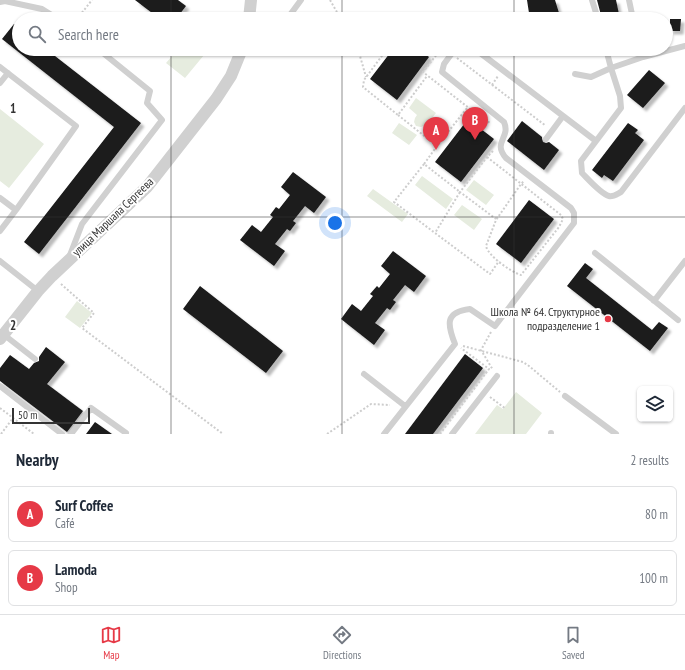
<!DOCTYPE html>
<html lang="en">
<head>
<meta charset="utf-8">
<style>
	:root { --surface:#fff; --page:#f2f2f3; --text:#1f2937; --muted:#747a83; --line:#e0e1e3; --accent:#e63946 }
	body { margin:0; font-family:"PT Sans Narrow",sans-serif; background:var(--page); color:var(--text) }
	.controls { position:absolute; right:12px; bottom:12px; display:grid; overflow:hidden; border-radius:6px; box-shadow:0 1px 3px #0004 }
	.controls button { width:36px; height:36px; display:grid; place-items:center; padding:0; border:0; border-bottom:1px solid var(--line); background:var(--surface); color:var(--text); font:20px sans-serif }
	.scale { position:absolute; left:12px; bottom:10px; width:78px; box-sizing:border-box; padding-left:4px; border:2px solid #333; border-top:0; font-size:11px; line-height:14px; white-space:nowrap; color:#333; -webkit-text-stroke:3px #fff; paint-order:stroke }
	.you { position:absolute; left:335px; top:223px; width:14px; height:14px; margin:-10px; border:3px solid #fff; border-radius:50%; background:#1a73e8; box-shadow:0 0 0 6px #1a73e833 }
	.badge { display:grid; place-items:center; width:26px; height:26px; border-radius:50%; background:var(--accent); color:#fff; font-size:13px; font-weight:700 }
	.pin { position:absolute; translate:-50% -33px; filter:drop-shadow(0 1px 2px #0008) }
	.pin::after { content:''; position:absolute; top:21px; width:14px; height:12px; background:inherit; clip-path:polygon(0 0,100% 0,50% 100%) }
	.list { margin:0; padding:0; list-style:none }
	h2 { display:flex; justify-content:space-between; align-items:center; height:52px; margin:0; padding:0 16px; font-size:17px }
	h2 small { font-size:13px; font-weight:400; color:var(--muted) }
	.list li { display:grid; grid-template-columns:26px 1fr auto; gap:12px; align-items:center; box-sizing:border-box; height:56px; margin:0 8px 8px; padding:0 8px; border:1px solid var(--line); border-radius:6px }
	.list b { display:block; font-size:15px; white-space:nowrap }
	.list p { margin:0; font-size:13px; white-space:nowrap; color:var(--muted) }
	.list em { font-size:13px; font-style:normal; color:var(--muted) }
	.icon { flex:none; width:22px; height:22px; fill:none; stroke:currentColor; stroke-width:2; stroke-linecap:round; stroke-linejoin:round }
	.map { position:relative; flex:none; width:685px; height:434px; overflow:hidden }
	.search { position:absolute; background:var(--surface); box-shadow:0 1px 3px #0004; left:12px; right:12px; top:12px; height:44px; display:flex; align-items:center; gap:10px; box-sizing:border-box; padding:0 14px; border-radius:22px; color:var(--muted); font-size:15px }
	.sheet { height:180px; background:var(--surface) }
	nav { display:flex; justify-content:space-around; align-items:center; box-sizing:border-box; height:56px; border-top:1px solid var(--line); background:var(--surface); font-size:11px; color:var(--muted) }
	nav a { display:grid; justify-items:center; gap:2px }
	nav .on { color:var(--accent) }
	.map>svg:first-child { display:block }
</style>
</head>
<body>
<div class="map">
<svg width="685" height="434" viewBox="0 0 685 434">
	<defs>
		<filter id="shadow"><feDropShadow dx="3.5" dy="3.5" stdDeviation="1" flood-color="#0004"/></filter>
	</defs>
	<rect width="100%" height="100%" fill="#fff"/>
	<path fill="#e6ecdf" d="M178,49h31l-24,29 -19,-15z
		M416,98l20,15 -8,10 -2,-1 -1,3 -4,2 -5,-1 -2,-4 1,-4 2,-3 -8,-7z
		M0,109l44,35 -35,44 -9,-7z
		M399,123l18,12 -8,10 -17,-12z
		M422,176l31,23 -7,10 -31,-24z
		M474,180l20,15 -8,10 -20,-15z
		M373,189l35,25 -6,8 -35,-26z
		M462,205l20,14 -8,11 -20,-15z
		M77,301l15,12 -12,15 -15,-11z
		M516,392l26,21 -16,21h-51l22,-29 6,4z"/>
	<path fill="#1a1a1a" filter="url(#shadow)" d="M135,0h43l8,6 -10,13h-16z
		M527,0h28l4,13 -3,6h-29l2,-6z
		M597,0h19l4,19h-18z
		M670,19h11l-1,12h-10z
		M14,24l5,4v21h27l95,74 -102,131 -15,-12 90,-115 -112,-88z
		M393,49h26l10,8 -32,43 -27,-21z
		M649,70l16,13 -22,25 -16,-13z
		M468,119l26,20 -33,43 -26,-20z
		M522,121l20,16v2l1,3 3,1 3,-1 10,8 -15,20 -37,-29z
		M628,123l10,7 -3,3 9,7 -31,41 -9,-6 -2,3 -10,-8z
		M293,172l33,25 -12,16 -9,-7 -12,15 3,2 -6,8 -3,-2 -12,15 10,7 -11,15 -34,-26 12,-15 9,7 12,-15 -3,-2 6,-8 3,2 11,-14 -9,-8z
		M529,200l25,19 -33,44 -25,-19z
		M393,251l33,25 -12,16 -9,-7 -12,15 3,2 -6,8 -3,-2 -12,15 10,7 -11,15 -33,-26 11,-15 9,7 12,-15 -3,-2 7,-8 2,2 11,-14 -9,-8z
		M585,263l8,6 -7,9 66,52 7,-8 9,6 -18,23 -83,-65z
		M200,286l83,65 -17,22 -83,-64z
		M46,347l19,15 -18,22 36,27 -16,21 -67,-51v-13l10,-13 19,14 5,-6 5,-2v-4z
		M465,354l18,14 -50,66h-28z
		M95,422l17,12h-26z"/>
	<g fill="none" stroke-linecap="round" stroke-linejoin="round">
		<path stroke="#cdcdcd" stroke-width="2" stroke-dasharray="2 2" stroke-linecap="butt" d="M330,0l11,19
			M77,19l15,-19
			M358,49l8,28
			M387,49l-23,31 -1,7 35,28 29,-39
			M441,49l-18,23 65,51 2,-3
			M457,58l89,68
			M492,85l6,-9
			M398,115l39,31 30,-38
			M437,146l-13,18 36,28 -25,41 55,41 9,-13
			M493,151l-6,6 -27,35 36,27
			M487,157l74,58 2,4 -4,8 -38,48c-10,-3 -33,-19 -35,-29l10,-26 25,-36 3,-3
			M424,164l-30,38 41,31
			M61,284l33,29 -12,15 141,106
			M491,332l-10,18 12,20
			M463,346l60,16 6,4 31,26
			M490,397l16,12
			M0,408l34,26
			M1,434l12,-16
			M327,434l44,-30 19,1
			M440,434l49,-65 -28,-21"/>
		<path stroke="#d0d0d0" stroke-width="6" d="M592,0l6,19
			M629,0l4,19
			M0,2l5,-1 37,8 16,10
			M287,19l14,-19
			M475,49l121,92
			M606,49l5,19 32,-11 42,-11
			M641,49l2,8
			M0,67l76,59 -60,84
			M575,74l16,3 20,-9 9,28 1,12 -40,53 1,12c6,6 19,21 27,23 4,1 8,-2 12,-4l64,-84
			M0,83l8,-10
			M546,139l17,-23
			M0,198l16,12 -16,21
			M595,253l83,67
			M70,255l12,-31 80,-104 -15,-17 3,-12 -52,-42
			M0,261l38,30
			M654,301l31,-40
			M3,334l32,25
			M364,374l41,32
			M0,386l62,48
			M565,396l51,38
			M71,434l20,-26 35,25
			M384,434l71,-90c-8,-20 -10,-32 15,-35l25,17 79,-103v-10l-3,-5 -65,-50c-14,-16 5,-20 -2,-36l-62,-50 2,-8 11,-15
			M452,434l45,-58
			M551,434v-1"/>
		<path stroke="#d0d0d0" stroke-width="12" d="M249,19l2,-19
			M0,339l38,-48 14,-15 95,-89 69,-88 15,-23 11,-27"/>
	</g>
	<path fill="none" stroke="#333" stroke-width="1" stroke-opacity="0.55" d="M171,0v19M342,0v19M514,0v19M171,49v385M342,49v385M514,49v385M0,217h685"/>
	<circle fill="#e63946" stroke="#fff" stroke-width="1.5" cx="608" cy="319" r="4"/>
	<g text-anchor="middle" stroke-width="4" stroke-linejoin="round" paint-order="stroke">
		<g font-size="12" fill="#333" stroke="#fff">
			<text transform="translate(113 217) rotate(-44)" y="4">улица Маршала Сергеева</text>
		</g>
		<g font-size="12" fill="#333" stroke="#fff" text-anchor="end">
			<text x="600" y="316">Школа № 64. Структурное<tspan x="600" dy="14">подразделение 1</tspan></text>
		</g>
	</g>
	<g font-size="13" text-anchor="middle" font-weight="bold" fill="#333" stroke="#fff" stroke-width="4" stroke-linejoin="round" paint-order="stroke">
		<text x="13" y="113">1</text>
		<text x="13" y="330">2</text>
	</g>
</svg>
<div class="controls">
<button><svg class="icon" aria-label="layers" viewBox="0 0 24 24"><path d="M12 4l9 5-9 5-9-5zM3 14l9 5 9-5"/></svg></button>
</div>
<div class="scale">50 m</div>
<div class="you"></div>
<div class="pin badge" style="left:436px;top:150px">A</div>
<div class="pin badge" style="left:475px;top:140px">B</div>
<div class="search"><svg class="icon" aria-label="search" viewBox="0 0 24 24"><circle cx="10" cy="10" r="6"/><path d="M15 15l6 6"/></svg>Search here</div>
</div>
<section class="sheet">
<h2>Nearby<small>2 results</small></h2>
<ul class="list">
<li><span class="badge">A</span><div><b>Surf Coffee</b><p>Café</p></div><em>80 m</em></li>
<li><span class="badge">B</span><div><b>Lamoda</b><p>Shop</p></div><em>100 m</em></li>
</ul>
</section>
<nav>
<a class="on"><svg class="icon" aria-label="map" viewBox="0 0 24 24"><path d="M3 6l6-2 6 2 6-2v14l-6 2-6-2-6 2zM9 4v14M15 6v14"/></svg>Map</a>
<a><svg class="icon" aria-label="directions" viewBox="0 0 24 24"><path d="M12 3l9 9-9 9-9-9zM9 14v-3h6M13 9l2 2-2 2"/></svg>Directions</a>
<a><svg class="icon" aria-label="saved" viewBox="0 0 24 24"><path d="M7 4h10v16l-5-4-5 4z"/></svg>Saved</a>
</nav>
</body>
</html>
